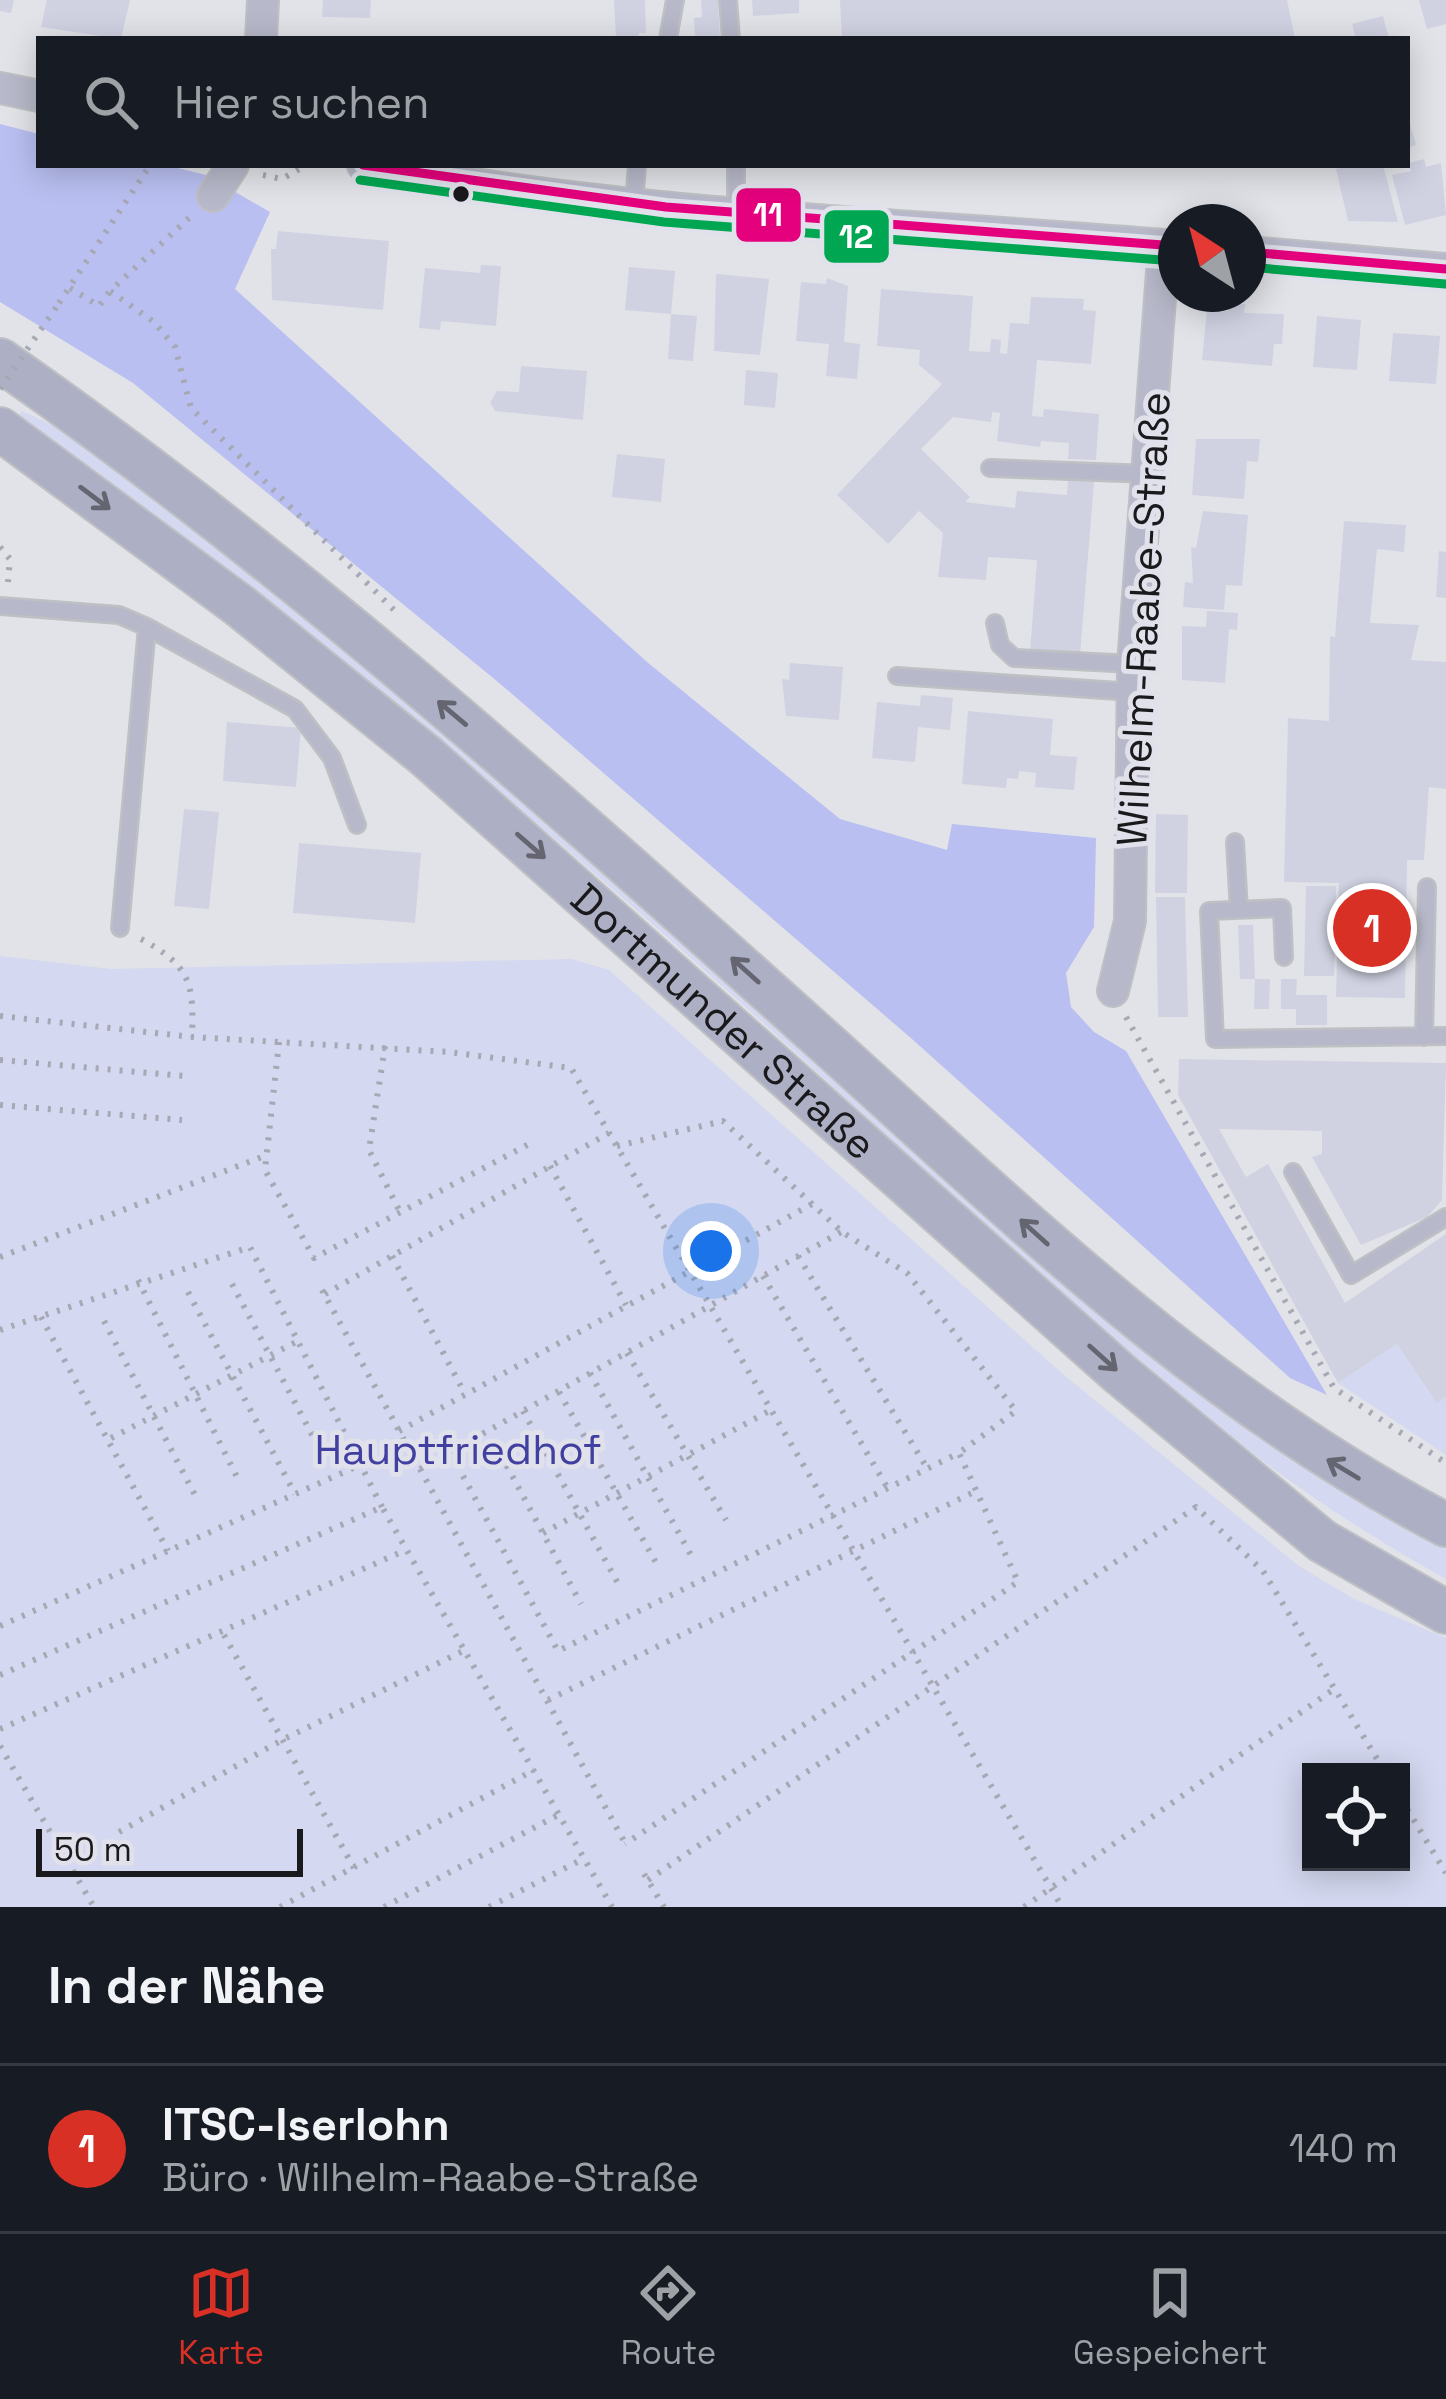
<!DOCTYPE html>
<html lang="de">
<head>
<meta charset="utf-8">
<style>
	:root { --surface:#171b24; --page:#242831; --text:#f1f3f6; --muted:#9ea1a6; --line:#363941; --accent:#d93025 }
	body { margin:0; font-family:"Space Grotesk",sans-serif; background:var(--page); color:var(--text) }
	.controls { position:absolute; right:36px; bottom:36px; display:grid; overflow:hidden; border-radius:0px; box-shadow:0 6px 30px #0003 }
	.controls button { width:108px; height:108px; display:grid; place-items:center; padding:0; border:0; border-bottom:3px solid var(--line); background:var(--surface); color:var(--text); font:60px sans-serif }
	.compass { position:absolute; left:1158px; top:204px; width:108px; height:108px; border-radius:50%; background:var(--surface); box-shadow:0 6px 30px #0003; rotate:324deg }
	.scale { position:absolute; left:36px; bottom:30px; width:267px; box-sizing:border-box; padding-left:12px; border:6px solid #1a1a1d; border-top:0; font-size:33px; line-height:42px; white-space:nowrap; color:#1a1a1d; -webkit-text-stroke:9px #e0e1ea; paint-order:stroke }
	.you { position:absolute; left:711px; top:1251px; width:42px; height:42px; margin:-30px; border:9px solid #fff; border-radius:50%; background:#1a73e8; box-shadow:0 0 0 18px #1a73e833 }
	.badge { display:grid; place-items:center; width:78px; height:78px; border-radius:50%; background:var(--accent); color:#fff; font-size:39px; font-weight:700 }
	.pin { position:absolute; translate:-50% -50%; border:6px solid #fff; box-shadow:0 3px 12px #0006 }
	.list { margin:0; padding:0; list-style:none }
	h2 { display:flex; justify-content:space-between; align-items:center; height:156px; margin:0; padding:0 48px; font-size:51px }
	h2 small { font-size:39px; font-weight:400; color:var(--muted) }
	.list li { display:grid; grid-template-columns:78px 1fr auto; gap:36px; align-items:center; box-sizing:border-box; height:168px; padding:0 48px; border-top:3px solid var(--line) }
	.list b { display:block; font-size:45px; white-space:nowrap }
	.list p { margin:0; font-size:39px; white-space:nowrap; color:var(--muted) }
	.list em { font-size:39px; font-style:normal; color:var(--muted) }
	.icon { flex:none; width:66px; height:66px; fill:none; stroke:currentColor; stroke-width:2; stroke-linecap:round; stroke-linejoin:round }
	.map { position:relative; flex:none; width:1446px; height:1907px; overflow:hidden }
	.search { position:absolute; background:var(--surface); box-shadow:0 6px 30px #0003; left:36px; right:36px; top:36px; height:132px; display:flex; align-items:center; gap:30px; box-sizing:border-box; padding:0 42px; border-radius:0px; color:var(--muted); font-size:45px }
	.sheet { height:324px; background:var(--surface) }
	nav { display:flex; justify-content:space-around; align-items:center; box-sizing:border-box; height:168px; border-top:3px solid var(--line); background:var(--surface); font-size:33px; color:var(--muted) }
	nav a { display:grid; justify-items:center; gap:6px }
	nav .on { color:var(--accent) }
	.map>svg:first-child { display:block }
</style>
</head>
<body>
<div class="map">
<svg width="1446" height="1907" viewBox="0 0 1446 1907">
	<rect width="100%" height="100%" fill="#e2e3e8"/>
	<path fill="#d4d8f0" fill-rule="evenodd" d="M22,411l58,27 343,272 699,624 196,142 128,68v35c-255,-140 -460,-355 -674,-548 -241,-219 -490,-426 -754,-615z
		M0,956l111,13 461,-10 37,11 456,406 234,190 55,33 92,39v269h-1446zM1401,1772v90h-90v-90z
		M1397,1344l40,58 9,-6v59l-108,-72z"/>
	<path fill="#b9bff0" d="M0,124l39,10v31h127l40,10 64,37 -35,77 412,373 193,157 107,31 5,-26 144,14 -2,89 -28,46 5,34 23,25 32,19 201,344 -37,-17 -378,-339 -414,-357 -365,-299 -133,-81z"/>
	<path fill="#d0d2e2" d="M0,0h14l-3,13 -11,-2z
		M47,0h83l-9,39 -80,-12z
		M323,0h48l-1,18 -48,-1z
		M614,0h31l1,33h-7v6h-23z
		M701,0h17l2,39h-25l-1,-21 8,-1z
		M752,0h47v13l-46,3z
		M840,0h447l8,39h-453z
		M1419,0h27v24l-19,5z
		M1383,16l6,23h-33l-4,-15z
		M1407,114l9,31 -9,3z
		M1424,159l2,8 15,-4 5,52 -41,10 -13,-50 19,-4 -3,-8z
		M1353,165h30l15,57 -50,-1 -12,-52z
		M278,231l111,10 -6,69 -111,-10 -1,-51h5z
		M481,265l20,1 -5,60 -55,-5 -1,9 -21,-2 6,-60 55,5z
		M629,267l46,4 -4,43 26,2 -4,45 -25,-2 3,-45 -46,-4z
		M716,274l53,5 -9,76 -46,-4z
		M827,278l21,8 -4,56 16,2 -3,35 -31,-3 3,-32 -33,-3 5,-59 25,2z
		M881,289l92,7 -4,55 21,1 1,-13 10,1 -1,13 7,1 3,-31 19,1 2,-27 53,2 -1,11 13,1 -5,53 -54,-4 -5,56 11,1 1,-8 55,5 -3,46 -28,-1 1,-16 -28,-2 -1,6 -43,-6 3,-28 -8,-1 -1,10 -38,-5 -32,32 49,48 -5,5 50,6 2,-17 50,4 1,-16 26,3 -14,173 -50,-3 7,-92 -49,-3 -2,23 -48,-3 5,-44 -24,-22 -31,33 -51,-49 105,-111 -23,-19 1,-15 -43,-4z
		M1229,303l16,1 -1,9 40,1 -2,30h-8l-2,22 -70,-6 5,-51 21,2z
		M1317,316l44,4 -4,50 -44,-3z
		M1393,333l47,3 -4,48 -47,-3z
		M521,366l66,5 -4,49 -88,-9 -5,-8 7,-12 22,1z
		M746,370l32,3 -3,35 -31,-3z
		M1196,439h64l-2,23 -11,-1 -3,38 -52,-4z
		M617,454l48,5 -4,43 -49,-5z
		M1203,511l45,4 -6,71 -16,-1 -2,25 -41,-3 2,-25 8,1 -2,-36 5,1z
		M1344,521l62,4 -2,27 -27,-3 -7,74 49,2 -8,35 35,2v127l-17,-2 -5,73h-17l-2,138 -69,-1 3,-114 -55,-1 4,-164 41,3 1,-85 5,1z
		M1439,551l7,1v46l-10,-1z
		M1207,611l31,2 -1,17 -8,-1 -4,54 -43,-3v-54l24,1z
		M790,663l53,4 -4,53 -53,-4 -4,-37 7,1z
		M921,695l32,3 -3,32 -32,-3 -3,35 -43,-4 5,-56 43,4z
		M968,711l85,8 -3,36 27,2 -3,33 -39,-3 1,-14 -17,-2 -1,8 -11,-1 -1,10 -44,-4z
		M227,722l74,6 -5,59 -73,-6z
		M184,809l35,3 -10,97 -35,-3z
		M1156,814l32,1 -1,78h-32z
		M299,843l122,10 -6,70 -122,-10z
		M1306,886h30l-2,90h-30z
		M1156,897h29l3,120h-30z
		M1238,925h15l2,54h-15z
		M1255,979h15l-1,30h-15z
		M1281,979h16l-1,16h31v30h-31v-16h-15z
		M1179,1059l267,4 -4,137 -15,17 -66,28 -49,-88 10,-3v-23l-103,-2 27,48 22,-13 77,139 101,-69v162l-9,7 -40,-59 -59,39 -160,-288z"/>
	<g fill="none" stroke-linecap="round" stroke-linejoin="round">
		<defs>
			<path id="service" d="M728,0l3,39
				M668,39l7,-39
				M736,165v48
				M634,204l3,-39
				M990,468l160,6
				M0,606l119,9 28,12 -27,301
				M995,623l5,22 14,13 119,6
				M147,627l148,82 37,49 25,67
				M897,676l236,16
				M1235,842l4,68
				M1284,957l-2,-49 -73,3 6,128 231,-3
				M1424,1037l3,-150
				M1293,1172l58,103 95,-58"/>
			<path id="minor" d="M261,39l2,-39
				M0,88l39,8
				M363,165c267,52 542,58 813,81
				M213,196l20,-31
				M1248,252l198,17
				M1113,991l17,-70 3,-257 31,-419"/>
			<g id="secondary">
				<path d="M0,360c289,201 552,437 814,672 200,180 391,368 632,493"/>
				<path id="s1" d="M0,429l240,177 186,150 693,617 203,168 124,71"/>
			</g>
		</defs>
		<use href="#service" stroke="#bfc0c3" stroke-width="20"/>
		<use href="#minor" stroke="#bfc0c3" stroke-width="34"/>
		<use href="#secondary" stroke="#bfc0c3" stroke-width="46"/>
		<path stroke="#a6a8b4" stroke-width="6" stroke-dasharray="3 9" stroke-linecap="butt" d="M263,175l19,4 24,-14
			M189,218l-79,73 44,31 21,25 16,61 204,203
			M70,288l29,18 11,-15
			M59,303l91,-138
			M0,547l10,12 -2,23
			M141,939c50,27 53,45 51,98
			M0,1016l192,21 257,15 122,16 491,839
			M1126,1017l208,371 112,75
			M279,1042l-14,128 49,88 215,-114
			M385,1046l-16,104 31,62
			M0,1060l184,16
			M0,1105l182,15
			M617,1146l106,-25 119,111 65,41 109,138 -57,42
			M550,1166l76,139
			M392,1256l73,138
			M798,1256l129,212
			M0,1257l267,-102
			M763,1276l124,211
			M138,1280l101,201
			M232,1284l86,162
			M322,1290l304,555
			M188,1292l107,202
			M325,1294l284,-161
			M41,1317l127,234
			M104,1321l93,178
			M0,1330l250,-83 132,260
			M627,1353l99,167
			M590,1373l102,184
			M559,1392l99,174
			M523,1411l97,176
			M399,1431l415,-228
			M111,1438l187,-97
			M501,1455l80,149
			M420,1469l421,-237
			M463,1476l95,175 401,-198 59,129 -393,262
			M543,1533l228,-123
			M0,1626l360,-161
			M224,1635l130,233
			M0,1675l382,-168 230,400
			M548,1700l428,-209
			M0,1729l406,-179
			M0,1746l94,161
			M1401,1799l45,74
			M119,1832l163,-92 183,-90
			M644,1874l20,33
			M648,1880l548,-373 67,64 122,201
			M280,1907l254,-137
			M384,1907l176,-93
			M489,1907l96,-49
			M1024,1907l310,-218"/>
		<use href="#service" stroke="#b7b9ca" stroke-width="15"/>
		<use href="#minor" stroke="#b7b9ca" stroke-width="30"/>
		<use href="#secondary" stroke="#adb0c5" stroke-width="42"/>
		<path stroke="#a6a8b4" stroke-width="6" stroke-dasharray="3 9" stroke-linecap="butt" d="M0,389l59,-86"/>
		<defs>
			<path id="bus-1" d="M363,165l303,42 510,39
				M1248,252l198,17"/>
			<path id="bus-2" d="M360,180l304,42 511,39
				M1248,267l197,17"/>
		</defs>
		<use href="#bus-1" stroke="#e0e1ea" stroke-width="18"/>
		<use href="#bus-2" stroke="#e0e1ea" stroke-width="18"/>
		<use href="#bus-1" stroke="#e5007d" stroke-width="9"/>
		<use href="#bus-2" stroke="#00a651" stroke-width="9"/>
	</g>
	<defs><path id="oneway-shaft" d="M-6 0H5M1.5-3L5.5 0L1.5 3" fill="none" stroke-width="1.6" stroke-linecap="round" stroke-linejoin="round" transform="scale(3)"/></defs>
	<g stroke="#646571">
		<use href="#oneway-shaft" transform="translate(95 498) rotate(37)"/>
		<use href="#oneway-shaft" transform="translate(452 713) rotate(-140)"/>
		<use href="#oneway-shaft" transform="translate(531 846) rotate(41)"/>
		<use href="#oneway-shaft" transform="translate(745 970) rotate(-138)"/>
		<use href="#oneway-shaft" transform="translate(1034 1232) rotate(-138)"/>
		<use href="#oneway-shaft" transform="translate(1103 1358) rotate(42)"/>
		<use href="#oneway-shaft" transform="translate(1343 1469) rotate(-149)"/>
	</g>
	<circle fill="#1a1a1d" stroke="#e0e1ea" stroke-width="4.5" cx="461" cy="194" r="10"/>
	<g text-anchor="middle" stroke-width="10" stroke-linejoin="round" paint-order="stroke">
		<g font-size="42" fill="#1a1a1d" stroke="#e0e1ea">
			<text transform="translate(1143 619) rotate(-87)" y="15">Wilhelm-Raabe-Straße</text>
			<text dy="15" stroke="none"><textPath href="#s1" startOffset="936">Dortmunder Straße</textPath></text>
		</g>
		<g font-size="42" fill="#4140a1" stroke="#e0e1ea">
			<text x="458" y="1464">Hauptfriedhof</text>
		</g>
	</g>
	<g stroke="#e0e1ea" stroke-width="4.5">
		<rect x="734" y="186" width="69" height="58" rx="12" fill="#e5007d"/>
		<rect x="822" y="208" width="69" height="57" rx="12" fill="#00a651"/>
	</g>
	<g font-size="33" text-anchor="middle" font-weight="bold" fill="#fff">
		<text x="768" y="226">11</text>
		<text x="856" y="248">12</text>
	</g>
</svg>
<div class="controls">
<button><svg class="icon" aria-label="locate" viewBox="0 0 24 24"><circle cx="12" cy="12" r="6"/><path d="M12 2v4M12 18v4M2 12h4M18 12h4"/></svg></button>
</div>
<svg class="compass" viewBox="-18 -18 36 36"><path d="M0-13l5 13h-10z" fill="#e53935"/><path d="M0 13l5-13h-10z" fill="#9ea1a6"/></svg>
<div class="scale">50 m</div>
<div class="you"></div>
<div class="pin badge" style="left:1372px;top:928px">1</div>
<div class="search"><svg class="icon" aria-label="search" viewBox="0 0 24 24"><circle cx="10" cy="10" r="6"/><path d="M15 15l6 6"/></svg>Hier suchen</div>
</div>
<section class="sheet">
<h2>In der Nähe<small></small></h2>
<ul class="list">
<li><span class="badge">1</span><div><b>ITSC-Iserlohn</b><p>Büro · Wilhelm-Raabe-Straße</p></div><em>140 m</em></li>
</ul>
</section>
<nav>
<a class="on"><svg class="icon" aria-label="map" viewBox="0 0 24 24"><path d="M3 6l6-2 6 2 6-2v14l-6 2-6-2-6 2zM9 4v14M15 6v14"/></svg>Karte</a>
<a><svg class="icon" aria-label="directions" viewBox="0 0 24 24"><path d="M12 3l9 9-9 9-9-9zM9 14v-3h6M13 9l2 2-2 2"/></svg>Route</a>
<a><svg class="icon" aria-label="saved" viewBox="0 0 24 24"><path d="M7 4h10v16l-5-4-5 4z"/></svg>Gespeichert</a>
</nav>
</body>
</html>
